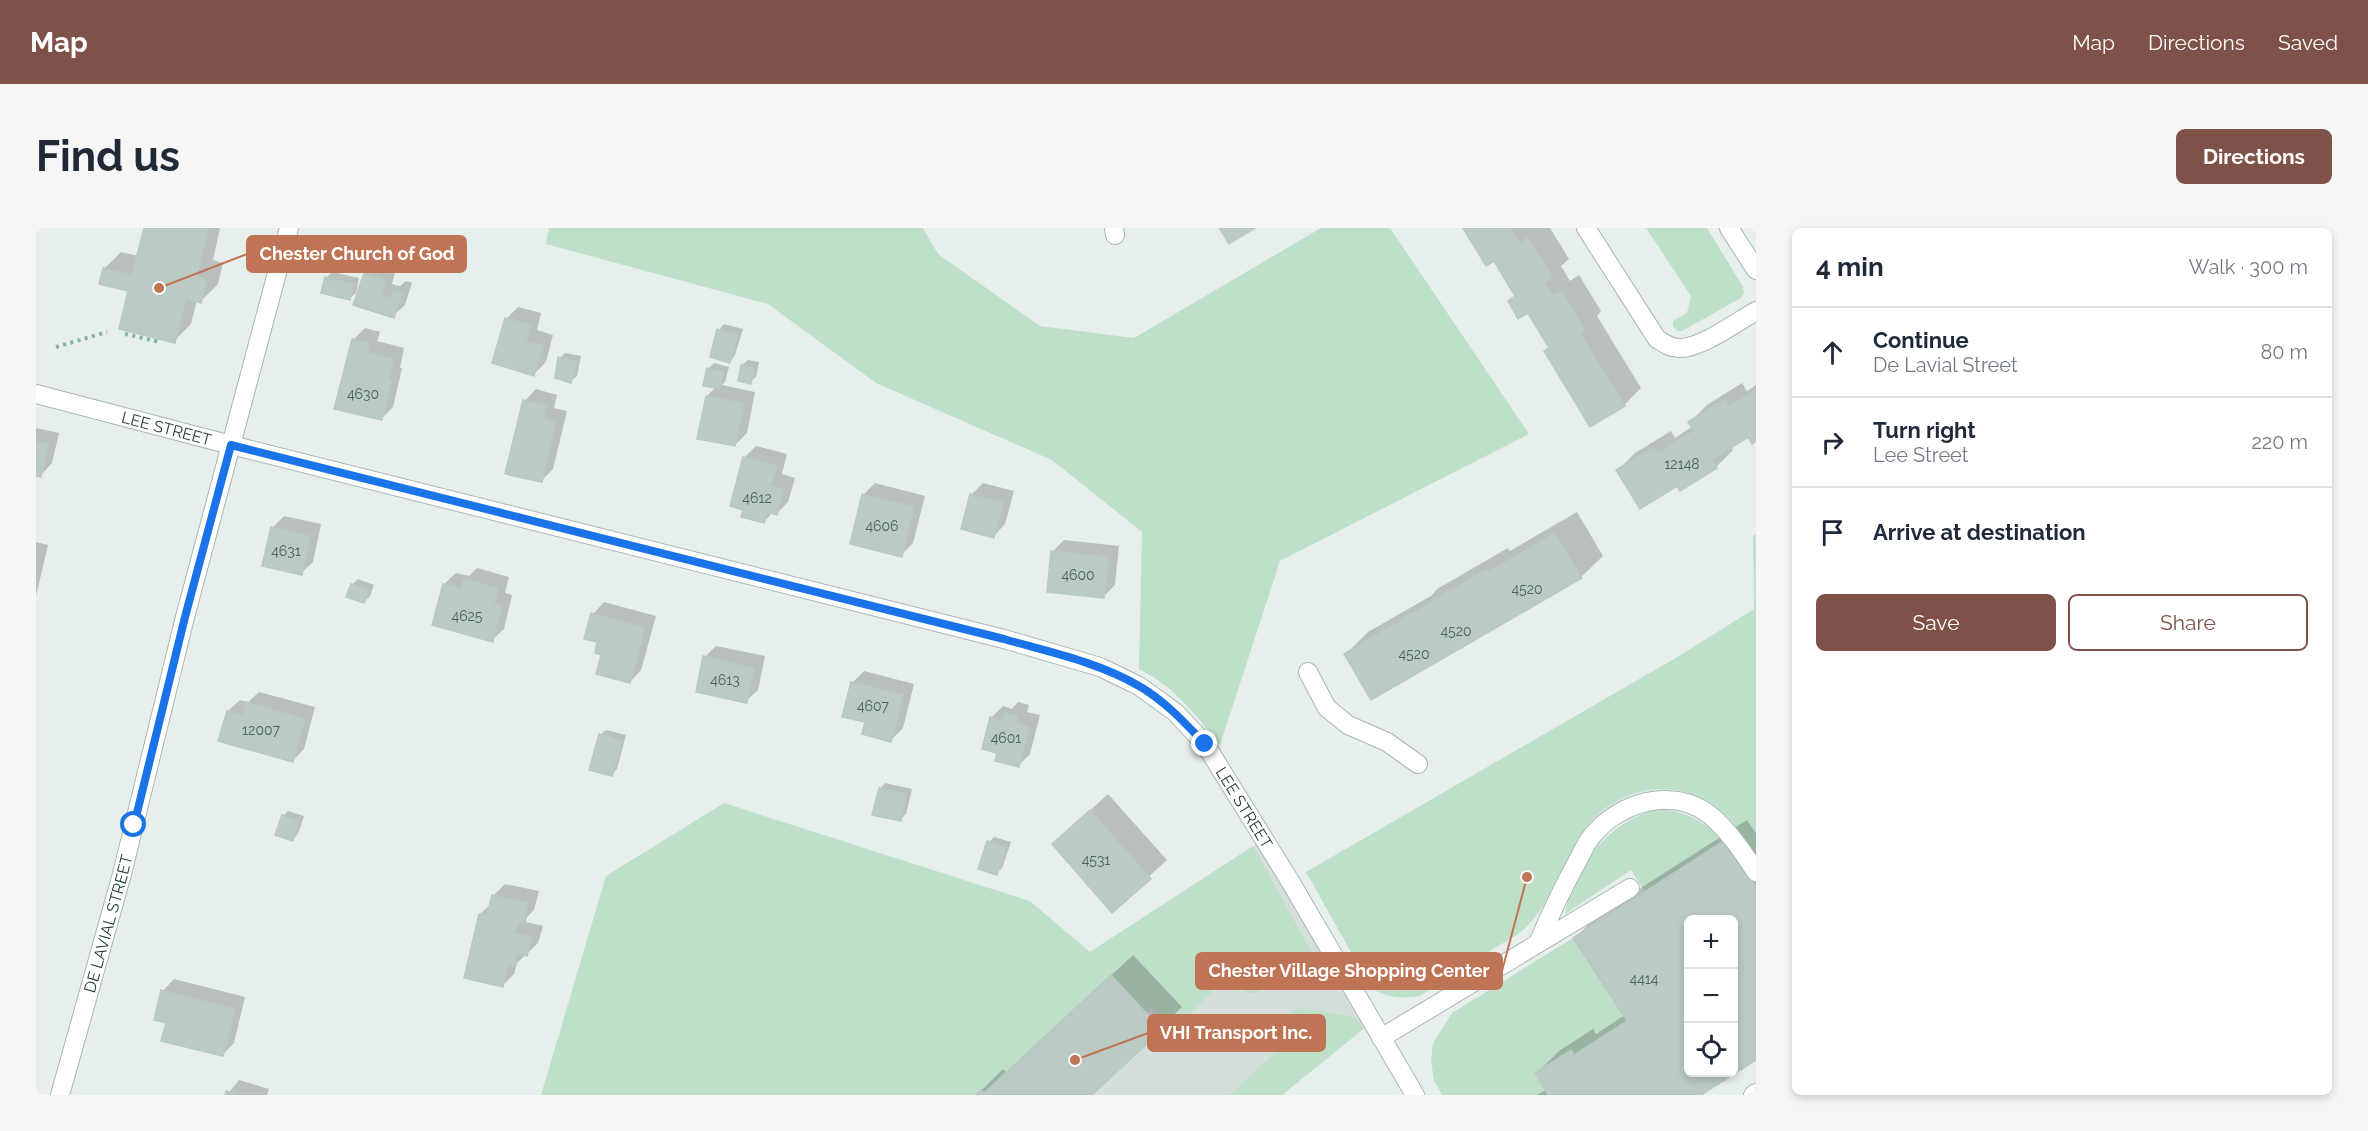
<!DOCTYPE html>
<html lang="en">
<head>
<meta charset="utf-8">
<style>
	:root { --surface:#fff; --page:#f6f6f7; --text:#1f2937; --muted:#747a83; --line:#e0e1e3; --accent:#7f5249 }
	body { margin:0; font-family:Raleway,sans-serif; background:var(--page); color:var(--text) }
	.controls { position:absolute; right:18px; bottom:18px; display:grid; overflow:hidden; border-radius:9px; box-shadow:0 3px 9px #0003 }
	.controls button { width:54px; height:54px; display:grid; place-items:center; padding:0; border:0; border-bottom:2px solid var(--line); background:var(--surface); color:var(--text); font:30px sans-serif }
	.stop { position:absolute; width:18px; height:18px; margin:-14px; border:4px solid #1a73e8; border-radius:50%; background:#fff }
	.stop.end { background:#1a73e8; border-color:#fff; box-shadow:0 2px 6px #0008 }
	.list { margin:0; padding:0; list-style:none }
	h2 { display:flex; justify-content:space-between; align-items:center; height:78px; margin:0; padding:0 24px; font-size:26px }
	h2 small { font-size:20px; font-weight:400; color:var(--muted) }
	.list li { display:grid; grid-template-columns:39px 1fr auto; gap:18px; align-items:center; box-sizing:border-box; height:90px; padding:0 24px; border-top:2px solid var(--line) }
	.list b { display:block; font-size:22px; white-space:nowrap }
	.list p { margin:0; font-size:20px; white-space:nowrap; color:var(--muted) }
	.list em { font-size:20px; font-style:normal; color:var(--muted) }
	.actions { display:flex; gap:12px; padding:18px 24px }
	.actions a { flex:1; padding:14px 0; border:2px solid var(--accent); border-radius:9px; text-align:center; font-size:21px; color:var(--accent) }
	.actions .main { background:var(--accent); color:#fff }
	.icon { flex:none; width:33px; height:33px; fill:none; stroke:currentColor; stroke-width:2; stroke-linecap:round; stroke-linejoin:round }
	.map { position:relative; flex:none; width:1720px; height:867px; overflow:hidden; border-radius:9px }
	header { display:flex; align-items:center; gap:36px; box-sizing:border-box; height:84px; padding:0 30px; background:var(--accent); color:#fff }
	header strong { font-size:28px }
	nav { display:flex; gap:33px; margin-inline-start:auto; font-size:21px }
	.intro { display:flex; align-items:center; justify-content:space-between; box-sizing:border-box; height:144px; padding:0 36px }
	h1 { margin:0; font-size:42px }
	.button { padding:15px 27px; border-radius:9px; background:var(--accent); color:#fff; font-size:21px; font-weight:700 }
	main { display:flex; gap:36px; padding:0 36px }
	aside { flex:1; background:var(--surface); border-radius:9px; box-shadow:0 3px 9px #0003 }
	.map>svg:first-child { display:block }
</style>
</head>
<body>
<header>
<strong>Map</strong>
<nav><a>Map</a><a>Directions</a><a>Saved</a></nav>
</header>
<div class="intro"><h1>Find us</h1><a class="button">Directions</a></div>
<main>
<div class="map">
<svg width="1720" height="867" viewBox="0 0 1720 867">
	<rect width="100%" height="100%" fill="#e6efeb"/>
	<path fill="#d4dfda" d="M1227,612l107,184 -88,71h-348l156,-143z"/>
	<path fill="#bfe0c8" d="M513,0h374l15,26 102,72 94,12 187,-110h69l139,206 -249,127 -60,184c-26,-32 -44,-57 -81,-76l3,-137 -90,-72 -176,-77 -108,-79 -222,-60z
		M1610,0h61l36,59 1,6 -3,5 -59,33h-5l-4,-5v-5l14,-8 4,-17z
		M1720,306v321c-12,-17 -23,-36 -41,-49 -45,-32 -106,-16 -135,30 -17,28 -31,72 -56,93 -9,8 -21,14 -31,20 -24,16 -49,31 -73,47 -19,3 -32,2 -49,-8l-65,-116 373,-216 75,-47 -1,-73z
		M688,575l306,98 60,51 163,-106 62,112v4l-3,4 -57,27h-8l-19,-17 -54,53 -22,-22 -7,5 -35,-37 -111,120h-458l65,-219z
		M1624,581c26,3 46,11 62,33l-77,50 -14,-22 -66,44c10,-49 44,-95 95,-105z
		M1537,710l76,81 -70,76h-137l-8,-15 -3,-19 2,-18 19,-30z
		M1263,780l52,8 5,2 7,11 -81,66h-52l71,-67 -11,-15z"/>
	<path fill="#0003" d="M110,0h74l-7,32 10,3 -5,21 -17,17 -4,-1 -6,24 -17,17 -44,-51 -26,-21 17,-17 18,4z
		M1428,0h86l19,31 -8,7 9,15 9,-6 22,36 -4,5 44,72 -17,17 -74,-58 -22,-36 -18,-10 6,-6 -22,-36z
		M341,34l19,6 -4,16 8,2 6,-5 6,2 -7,22 -12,11 -28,-42z
		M296,44l27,6 -3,15 -6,5 -24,-20z
		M482,79l23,6 -4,17 16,5 -7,27 -12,12 -40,-12 13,-44z
		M688,96l19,5 -8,26 -5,6 -11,-31z
		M329,100l15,4 -3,9 27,7 -4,20h2l-9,39 -12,12 -28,-79z
		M529,125l16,3 -4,20 -6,5 -11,-23z
		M712,132l11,2 -3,15 -6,5 -8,-17z
		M678,135l15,4 -4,15 -3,3 33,7 -8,41 -12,12 -28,-49 9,-9 -8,-18z
		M1706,155l5,8 9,-6v54l-8,-4 -17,11 2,4 -17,17 -39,17 -59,-14 17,-17 36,-22 4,7 18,-12 -3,-4 17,-17z
		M500,161l21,6 -3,13 13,3 -14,58 -12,12 -16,-80z
		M0,200l23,5 -7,30 -11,12 -5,-1z
		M720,218l31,8 -5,20 13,4 -7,24 -11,11 -4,-1 -9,10 -19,-13 -13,-4 13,-48z
		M839,255l50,13 -12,47 -12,12 -38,-60z
		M947,255l31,8 -9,33 -11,12 -23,-41z
		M1541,284l26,44 -22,21 -235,77 22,-22 63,-36 6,-7 71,-41 2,3z
		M248,288l37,8 -8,38 -12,11 -29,-45z
		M1028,312l55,6 -4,39 -12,12 -50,-46z
		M0,314l12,3 -12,51z
		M441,340l32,9 -4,16 7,2 -8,34 -12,11 -48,-56 12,-11 13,3z
		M322,351l16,6 -4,11 -6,6 -12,-17z
		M568,374l52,14 -15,54 -11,12 -31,-41 -6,-27z
		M680,418l49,10 -7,34 -12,11 -41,-44z
		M828,443l50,13 -11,44 -12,12 -25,-19 -14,-38z
		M223,464l56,15 -11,42 -12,12 -64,-50 12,-11 8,2z
		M982,474l11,3 -2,7 13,3 -10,39 -11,11 -20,-13 -8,-34 12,-12 9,3z
		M570,502l20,5 -9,34 -5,5 -12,-39z
		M849,555l27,6 -6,25 -6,6 -20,-31z
		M1072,566l59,66 -55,50 -41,-82z
		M252,583l16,5 -6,18 -6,6 -9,-24z
		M1711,592l9,13v225l-22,14v-152h-46v152l18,18 -5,5h-164l10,-6 -10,-16 22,-22 34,-22 3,5 29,-19 -50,-77 22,-22z
		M958,609l17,5 -9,26 -6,5 -7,-31z
		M469,656l34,7 -5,19 -7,7 -1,5 17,4 -5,17 -21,20 -3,11 -12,12 -22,-72 12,-11 2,-8z
		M1097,727l49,52 -92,88h-113l26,-26 4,4z
		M138,751l71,18 -11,46 -11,11 -55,-33 -5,-30z
		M203,852l30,9 -2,6h-40z"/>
	<path fill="#bbcac4" stroke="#b8c9c2" stroke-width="1.5" fill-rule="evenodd" d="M108,0h64l-11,49 10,3 -6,23 -15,-4 -11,44 -56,-14 9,-38 -29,-7 4,-16 29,7z
		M1186,0h33l-26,16 -9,-15z
		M1427,0h47l10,15 8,-5 25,39 -9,6 9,13 9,-5 23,39 -5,3 45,73 -35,21 -46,-76 5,-3 -21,-35 -10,6 -10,-18 7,-5 -21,-35 -8,5z
		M328,45l22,7 -5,15 10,4 2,-8 9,3 -8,24 -41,-13z
		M289,49l29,7 -4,16 -29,-7z
		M469,90l26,7 -5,16 17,5 -9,30 -42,-13z
		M681,101l21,6 -8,28 -20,-6z
		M316,111l17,4 -2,10 27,6 -5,20 3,1 -10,40 -48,-11z
		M522,129l19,4 -6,22 -16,-5z
		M705,137l13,3 -3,16 -13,-3z
		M671,140l17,4 -4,17 -17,-3z
		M1720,162v51l-4,3 -4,-7 -36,23 5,8 -37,23 -3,-5 -37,23 -24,-39 38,-23 4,6 36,-22 -6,-9 37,-23 4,7z
		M670,168l38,7 -9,43 -38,-7z
		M487,172l24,6 -4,13 13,4 -14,59 -37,-8z
		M0,214l12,2 -7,33 -5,-1z
		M707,229l34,9 -6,20 13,3 -7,26 -10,-3 -3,11 -23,-6 2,-7 -13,-4z
		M826,266l52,13 -12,50 -52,-13z
		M934,266l33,9 -9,35 -33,-9z
		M235,299l39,9 -8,39 -40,-9z
		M1519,305l27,45 -211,122 -27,-46 142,-85 2,3z
		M1015,323l58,6 -5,41 -57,-6z
		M428,351l34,9 -4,16 8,2 -9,36 -61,-17 11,-41 18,4z
		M315,356l18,6 -5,13 -18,-6z
		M555,385l54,15 -15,55 -34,-9 5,-19 -6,-2 2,-11 -13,-3z
		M667,428l51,12 -7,35 -51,-11z
		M815,454l52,13 -12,47 -29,-8 3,-12 -23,-5z
		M210,474l59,17 -12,43 -75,-21 9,-30 15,4z
		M969,485l13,3 -2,8 13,3 -10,40 -24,-6 2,-8 -15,-4 8,-32 13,3z
		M563,506l23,7 -10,35 -23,-6z
		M843,560l28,6 -6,27 -29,-6z
		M1054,582l61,69 -39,34 -60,-69z
		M246,587l17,7 -6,19 -18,-6z
		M1689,612l31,48v172l-55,35h-153l-13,-22 36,-23 3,5 53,-34 -54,-83zM1652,692h46v152h-46z
		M951,613l19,7 -9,27 -19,-6z
		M456,667l36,8 -5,20 -5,-1 -3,12 17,3 -5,19 -10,-2 -2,13 -7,-2 -5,22 -39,-9 15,-64 8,1z
		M1075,747l51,55 -70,65h-117l6,-5 3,3z
		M125,762l74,19 -12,47 -62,-15 5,-18 -12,-3z
		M190,863l15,4h-16z"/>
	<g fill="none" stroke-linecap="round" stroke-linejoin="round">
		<defs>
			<path id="lane" d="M1550,0l71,111c7,4 13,9 22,9 21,1 58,-26 77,-37
				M1272,444l19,36 21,17 39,17 31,22
				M1502,715c12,-28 25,-56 40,-83 4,-7 8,-17 14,-24 27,-34 81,-50 118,-21 19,16 32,36 46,57
				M1345,810l249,-150
				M1717,867l3,-2"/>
			<g id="street">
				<path d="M1078,0l1,7"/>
				<path d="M1693,0l27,42"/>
				<path id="s1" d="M0,166l195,51 773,194 96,28 39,19 36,26 30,32 85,137 125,214"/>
				<path id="s2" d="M24,867l62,-221 63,-257 104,-389"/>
			</g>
		</defs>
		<use href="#lane" stroke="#a8b8b2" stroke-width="20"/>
		<use href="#street" stroke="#a8b8b2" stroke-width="20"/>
		<path stroke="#86b3a5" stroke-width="4" stroke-dasharray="3 4.5" stroke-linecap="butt" d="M89,106l35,8
			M20,119l51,-15"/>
		<use href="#lane" stroke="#fff" stroke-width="18"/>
		<use href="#street" stroke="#fff" stroke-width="18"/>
	</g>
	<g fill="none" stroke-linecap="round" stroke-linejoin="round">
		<path stroke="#1a73e8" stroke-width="8" d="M98,597l51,-208 46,-172 773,194c45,13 94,23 135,47 26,15 46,37 66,58"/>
	</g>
	<g text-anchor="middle" stroke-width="4.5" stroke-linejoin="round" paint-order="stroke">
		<g font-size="14" fill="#4a645c">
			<text x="327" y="171">4630</text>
			<text x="1646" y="241">12148</text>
			<text x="721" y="275">4612</text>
			<text x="846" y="303">4606</text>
			<text x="250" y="328">4631</text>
			<text x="1042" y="352">4600</text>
			<text x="1491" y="366">4520</text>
			<text x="431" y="393">4625</text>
			<text x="1420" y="408">4520</text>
			<text x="1378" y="431">4520</text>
			<text x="689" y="457">4613</text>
			<text x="837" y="483">4607</text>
			<text x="225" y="507">12007</text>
			<text x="970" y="515">4601</text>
			<text x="1060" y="637">4531</text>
			<text x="1608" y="756">4414</text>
		</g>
		<g font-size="16" fill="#24423a" stroke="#f7fbf9">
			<text dy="6" stroke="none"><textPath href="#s1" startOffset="135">LEE STREET</textPath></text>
			<text dy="6" stroke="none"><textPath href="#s1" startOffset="1305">LEE STREET</textPath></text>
			<text dy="6" stroke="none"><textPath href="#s2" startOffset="178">DE LAVIAL STREET</textPath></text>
		</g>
	</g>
	<path fill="none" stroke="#c07456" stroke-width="2" d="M123 60L211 26M1491 649L1466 743M1039 832L1112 805"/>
	<g fill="#c07456" stroke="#f7fbf9" stroke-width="2">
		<circle cx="123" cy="60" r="6"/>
		<circle cx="1491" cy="649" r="6"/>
		<circle cx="1039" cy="832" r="6"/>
	</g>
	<g fill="#c07456" stroke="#c07456" stroke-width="2">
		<rect x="211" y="8" width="219" height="36" rx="6"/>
		<rect x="1160" y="725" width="306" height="36" rx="6"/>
		<rect x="1112" y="787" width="177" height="36" rx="6"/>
	</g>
	<g font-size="18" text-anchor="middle" font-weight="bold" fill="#fff">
		<text x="321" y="32">Chester Church of God</text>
		<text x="1313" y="749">Chester Village Shopping Center</text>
		<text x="1200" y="811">VHI Transport Inc.</text>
	</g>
</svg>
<div class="controls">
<button>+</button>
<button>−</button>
<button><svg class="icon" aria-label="locate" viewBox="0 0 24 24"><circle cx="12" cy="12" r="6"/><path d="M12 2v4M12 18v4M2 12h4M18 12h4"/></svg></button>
</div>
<div class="stop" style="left:98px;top:597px"></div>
<div class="stop end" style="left:1169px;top:516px"></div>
</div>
<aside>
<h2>4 min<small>Walk · 300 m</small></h2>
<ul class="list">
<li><svg class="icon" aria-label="ahead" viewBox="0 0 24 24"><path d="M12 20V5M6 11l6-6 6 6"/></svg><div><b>Continue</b><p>De Lavial Street</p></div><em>80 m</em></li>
<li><svg class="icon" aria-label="right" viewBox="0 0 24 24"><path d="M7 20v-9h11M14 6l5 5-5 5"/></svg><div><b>Turn right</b><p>Lee Street</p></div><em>220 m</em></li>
<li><svg class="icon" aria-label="arrive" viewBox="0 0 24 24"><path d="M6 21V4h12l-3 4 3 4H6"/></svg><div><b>Arrive at destination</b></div></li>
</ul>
<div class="actions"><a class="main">Save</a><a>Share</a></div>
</aside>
</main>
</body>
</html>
